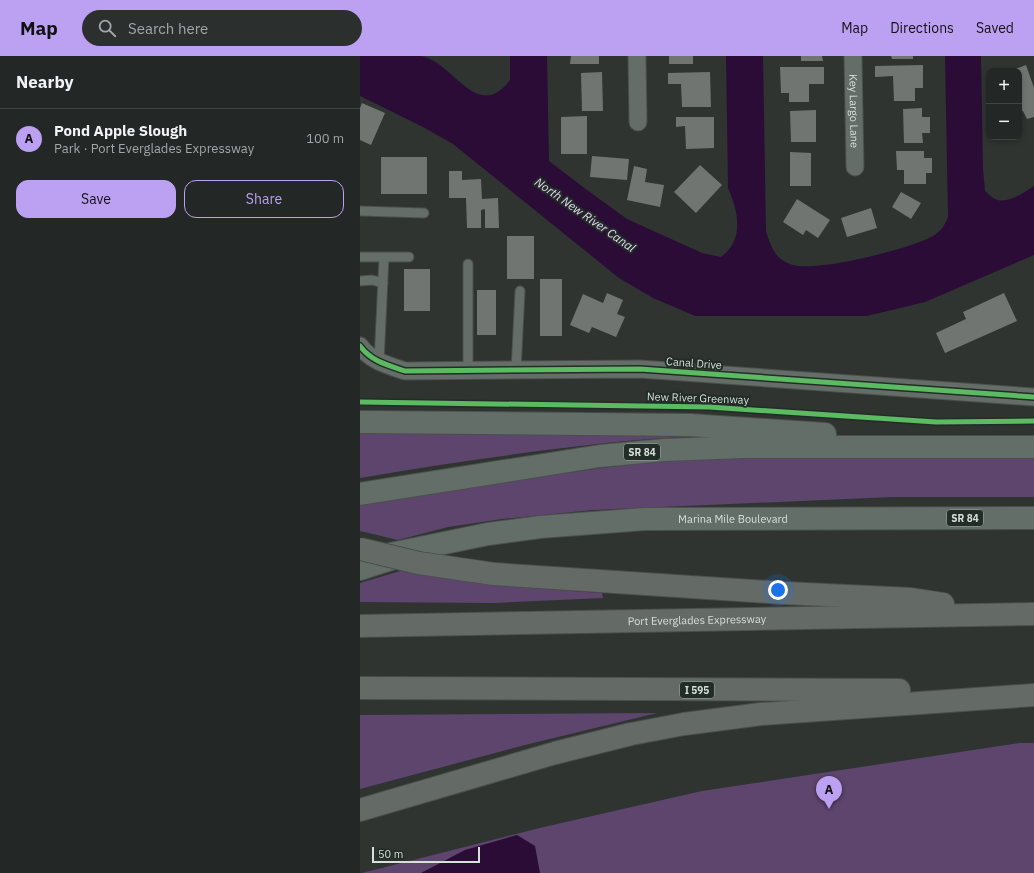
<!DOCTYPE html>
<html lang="en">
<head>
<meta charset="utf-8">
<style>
	:root { --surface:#232725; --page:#2b2f2d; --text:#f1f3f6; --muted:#a3a5a7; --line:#404442; --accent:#bca0f2 }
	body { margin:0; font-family:"IBM Plex Sans",sans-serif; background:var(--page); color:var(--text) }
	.controls { position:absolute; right:12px; top:12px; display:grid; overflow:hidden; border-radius:8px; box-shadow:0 2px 6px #0003 }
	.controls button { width:36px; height:36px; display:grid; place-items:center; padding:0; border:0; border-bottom:1px solid var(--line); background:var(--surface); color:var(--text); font:20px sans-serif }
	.scale { position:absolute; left:12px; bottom:10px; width:108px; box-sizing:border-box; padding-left:4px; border:2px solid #d8dfdb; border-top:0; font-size:11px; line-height:14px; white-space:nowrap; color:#d8dfdb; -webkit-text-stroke:3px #222d27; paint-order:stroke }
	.you { position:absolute; left:418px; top:534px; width:14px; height:14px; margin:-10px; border:3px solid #fff; border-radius:50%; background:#1a73e8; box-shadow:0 0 0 6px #1a73e833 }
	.badge { display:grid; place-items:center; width:26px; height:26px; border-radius:50%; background:var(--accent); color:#111; font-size:13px; font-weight:700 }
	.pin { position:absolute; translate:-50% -33px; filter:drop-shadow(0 1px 2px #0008) }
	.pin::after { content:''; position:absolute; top:21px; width:14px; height:12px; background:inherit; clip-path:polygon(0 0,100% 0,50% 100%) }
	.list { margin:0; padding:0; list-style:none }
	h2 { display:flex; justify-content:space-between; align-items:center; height:52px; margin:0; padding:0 16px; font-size:17px }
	h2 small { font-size:13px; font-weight:400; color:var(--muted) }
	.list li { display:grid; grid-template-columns:26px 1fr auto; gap:12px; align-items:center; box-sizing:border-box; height:60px; padding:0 16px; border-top:1px solid var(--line) }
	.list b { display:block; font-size:15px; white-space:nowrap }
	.list p { margin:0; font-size:13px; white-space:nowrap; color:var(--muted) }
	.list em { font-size:13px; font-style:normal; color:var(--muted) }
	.actions { display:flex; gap:8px; padding:12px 16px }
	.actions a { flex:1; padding:9px 0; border:1px solid var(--accent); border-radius:12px; text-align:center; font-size:14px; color:var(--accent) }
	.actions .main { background:var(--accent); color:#111 }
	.icon { flex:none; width:22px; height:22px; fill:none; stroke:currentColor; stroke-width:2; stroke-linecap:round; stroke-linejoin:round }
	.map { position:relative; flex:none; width:674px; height:817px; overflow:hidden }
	header { display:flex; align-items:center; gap:24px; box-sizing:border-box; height:56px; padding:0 20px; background:var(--accent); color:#111 }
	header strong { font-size:19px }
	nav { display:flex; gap:22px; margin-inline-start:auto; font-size:14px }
	.search { width:280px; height:36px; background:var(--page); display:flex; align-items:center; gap:10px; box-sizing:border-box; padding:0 14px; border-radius:22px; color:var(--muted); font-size:15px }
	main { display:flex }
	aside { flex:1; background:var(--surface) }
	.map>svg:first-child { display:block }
</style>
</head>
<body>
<header>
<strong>Map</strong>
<div class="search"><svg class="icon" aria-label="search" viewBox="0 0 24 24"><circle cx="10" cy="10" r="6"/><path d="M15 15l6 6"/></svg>Search here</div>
<nav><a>Map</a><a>Directions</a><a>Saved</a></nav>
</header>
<main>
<aside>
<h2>Nearby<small></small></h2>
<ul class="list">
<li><span class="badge">A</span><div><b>Pond Apple Slough</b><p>Park · Port Everglades Expressway</p></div><em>100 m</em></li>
</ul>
<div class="actions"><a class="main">Save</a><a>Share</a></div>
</aside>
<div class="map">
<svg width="674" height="817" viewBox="0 0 674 817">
	<rect width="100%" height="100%" fill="#2f3431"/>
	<path fill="#5e456e" d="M0,372l333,1v8c-57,1 -114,9 -170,16 -55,8 -109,15 -163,25z
		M674,400v41h-142l-299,13 -91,9 -54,8 -50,13 -38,-9v-26c112,-17 224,-38 337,-47z
		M47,513c65,12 129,20 195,24l1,5 -109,5 -134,-1v-19z
		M297,657l-132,32 -165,44v-74z
		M660,687h14v130h-672l182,-46 158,-36z"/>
	<path fill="#2a0c37" d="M0,0c19,0 43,0 61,0 32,5 56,68 89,24v-24h37l2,105 38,29 40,29 75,34 19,4c24,-18 17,-46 7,-69l-2,-132h37l3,175c5,16 9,29 27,34 25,7 117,-16 140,-29 8,-5 12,-11 15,-19l-3,-161h36l2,113 2,22c3,2 7,7 10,8 13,6 29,-7 39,-13v69l-109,47 -58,14h-172l-42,-18 -34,-20 -166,-134 -30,-17 -63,-31z
		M157,779l18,11 5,27h-119l44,-23z"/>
	<path fill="#707572" d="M211,0h28v8h-29z
		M309,0h24v8h-24z
		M441,0h21l1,5h-22z
		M531,0h22v3h-21z
		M563,9v23h-8v13h-21l-1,-25 -18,1v-11z
		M666,9l8,23v29l-7,2 -4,-8 -4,1v-41h-9z
		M420,11h44v17h-15v18h-20v-9h-8z
		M242,16l1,39h-21l-1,-38z
		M350,16l1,35h-29l-1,-23h-13v-11z
		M2,47l23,10 -14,32 -11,-5v-32z
		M562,52v9h8v16h-8l1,10h-19l-1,-34z
		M456,54v32h-25l-1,-31z
		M227,60v38h-26v-37z
		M316,61h38v31l-28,1 -1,-23 -9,1z
		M536,95h28v7h8v15h-6v11h-22v-14h-7z
		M430,96l21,1v33h-21z
		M232,100l37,3 -2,21 -37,-3z
		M21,101h46v37h-46z
		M340,109l22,20 -26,28 -22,-21z
		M274,110l13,3 -2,13 19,3 -4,22 -33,-7z
		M89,115h13v9l19,-1 1,20 16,-1 1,30h-14v-19l-4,1v18h-14l-1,-30h-17z
		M541,136l20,11 -10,16 -19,-12z
		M437,143l33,21 -12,18 -12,-8 -3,5 -20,-13z
		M511,152l6,20 -30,9 -6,-19z
		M147,180h27v43h-27z
		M44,213h26v42h-26z
		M180,223h22v57h-22z
		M117,234h19v45h-19z
		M247,237l16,7 -6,14 8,3 -9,20 -24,-10 -3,6 -19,-8 13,-31 20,9z
		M644,237l13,28 -72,32 -9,-20 30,-14 -3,-7z"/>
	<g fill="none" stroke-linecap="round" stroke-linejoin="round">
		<defs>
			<path id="lane" d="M0,155l64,2
				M0,201h49
				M0,225l12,-1 11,3
				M19,306l5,-105
				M108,314v-106
				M156,314l4,-79"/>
			<g id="street">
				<path d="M277,0l1,66"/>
				<path id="s1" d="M493,0l2,111"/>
				<path d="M0,290c11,15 27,19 45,25l235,-2 394,28"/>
			</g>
			<g id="primary">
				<path d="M0,366l330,3 135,9"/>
				<path d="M0,438l240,-38 64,-6 79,-3h291"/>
				<path id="s2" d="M21,500l107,-22 52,-7 105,-8 389,-1"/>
				<path d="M0,513l37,-12"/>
			</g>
			<g id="highway">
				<path d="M134,518l290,19 126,6 33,5"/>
				<path id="s3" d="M0,570l674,-12"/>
				<path d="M0,632l539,2"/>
				<path d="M0,754l195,-57 76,-19 53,-10 77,-10 273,-19"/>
			</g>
		</defs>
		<use href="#lane" stroke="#4b4f4c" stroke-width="11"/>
		<use href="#street" stroke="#4b4f4c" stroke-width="19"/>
		<use href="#primary" stroke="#4b4f4c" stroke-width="24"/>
		<use href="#highway" stroke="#4b4f4c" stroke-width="24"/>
		<use href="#lane" stroke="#656d68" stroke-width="9"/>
		<use href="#street" stroke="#656d68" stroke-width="17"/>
		<use href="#primary" stroke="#636e68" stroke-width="22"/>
		<use href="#highway" stroke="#646b67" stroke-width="22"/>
		<defs>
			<path id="highway-bridge" d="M0,493l59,14 75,11"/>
		</defs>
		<use href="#highway-bridge" stroke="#4b4f4c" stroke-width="24" stroke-linecap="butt"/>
		<use href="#highway-bridge" stroke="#646b67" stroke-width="22"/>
		<defs>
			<path id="cycleway" d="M0,290c11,15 27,19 45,25l235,-2 394,28
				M0,346l349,5 227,15 98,-1"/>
		</defs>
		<use href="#cycleway" stroke="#222d27" stroke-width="8"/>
		<use href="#cycleway" stroke="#5cba63" stroke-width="5"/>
	</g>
	<g text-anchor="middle" stroke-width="4" stroke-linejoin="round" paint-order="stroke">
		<g fill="#222d27" stroke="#a1aaa5" stroke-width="1">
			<rect x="264" y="388" width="36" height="16" rx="3"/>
			<rect x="587" y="454" width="36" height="16" rx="3"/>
			<rect x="320" y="626" width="34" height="16" rx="3"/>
		</g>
		<g font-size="10" font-weight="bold" fill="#d8dfdb">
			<text x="282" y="400">SR 84</text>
			<text x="605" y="466">SR 84</text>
			<text x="337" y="638">I 595</text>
		</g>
		<g font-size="11" fill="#d8dfdb" stroke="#222d27">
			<text dy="4" stroke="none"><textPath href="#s1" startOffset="55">Key Largo Lane</textPath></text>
			<text transform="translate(334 307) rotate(4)" y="4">Canal Drive</text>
			<text transform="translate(338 342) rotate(2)" y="4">New River Greenway</text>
			<text dy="4" stroke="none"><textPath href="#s2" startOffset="355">Marina Mile Boulevard</textPath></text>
			<text dy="4" stroke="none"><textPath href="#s3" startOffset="337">Port Everglades Expressway</textPath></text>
		</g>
		<g font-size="12" font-style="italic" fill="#ead6f7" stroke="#222d27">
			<text transform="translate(225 159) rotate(35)" y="4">North New River Canal</text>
		</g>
	</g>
</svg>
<div class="controls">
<button>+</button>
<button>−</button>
</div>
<div class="scale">50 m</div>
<div class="you"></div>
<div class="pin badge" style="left:469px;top:753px">A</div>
</div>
</main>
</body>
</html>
